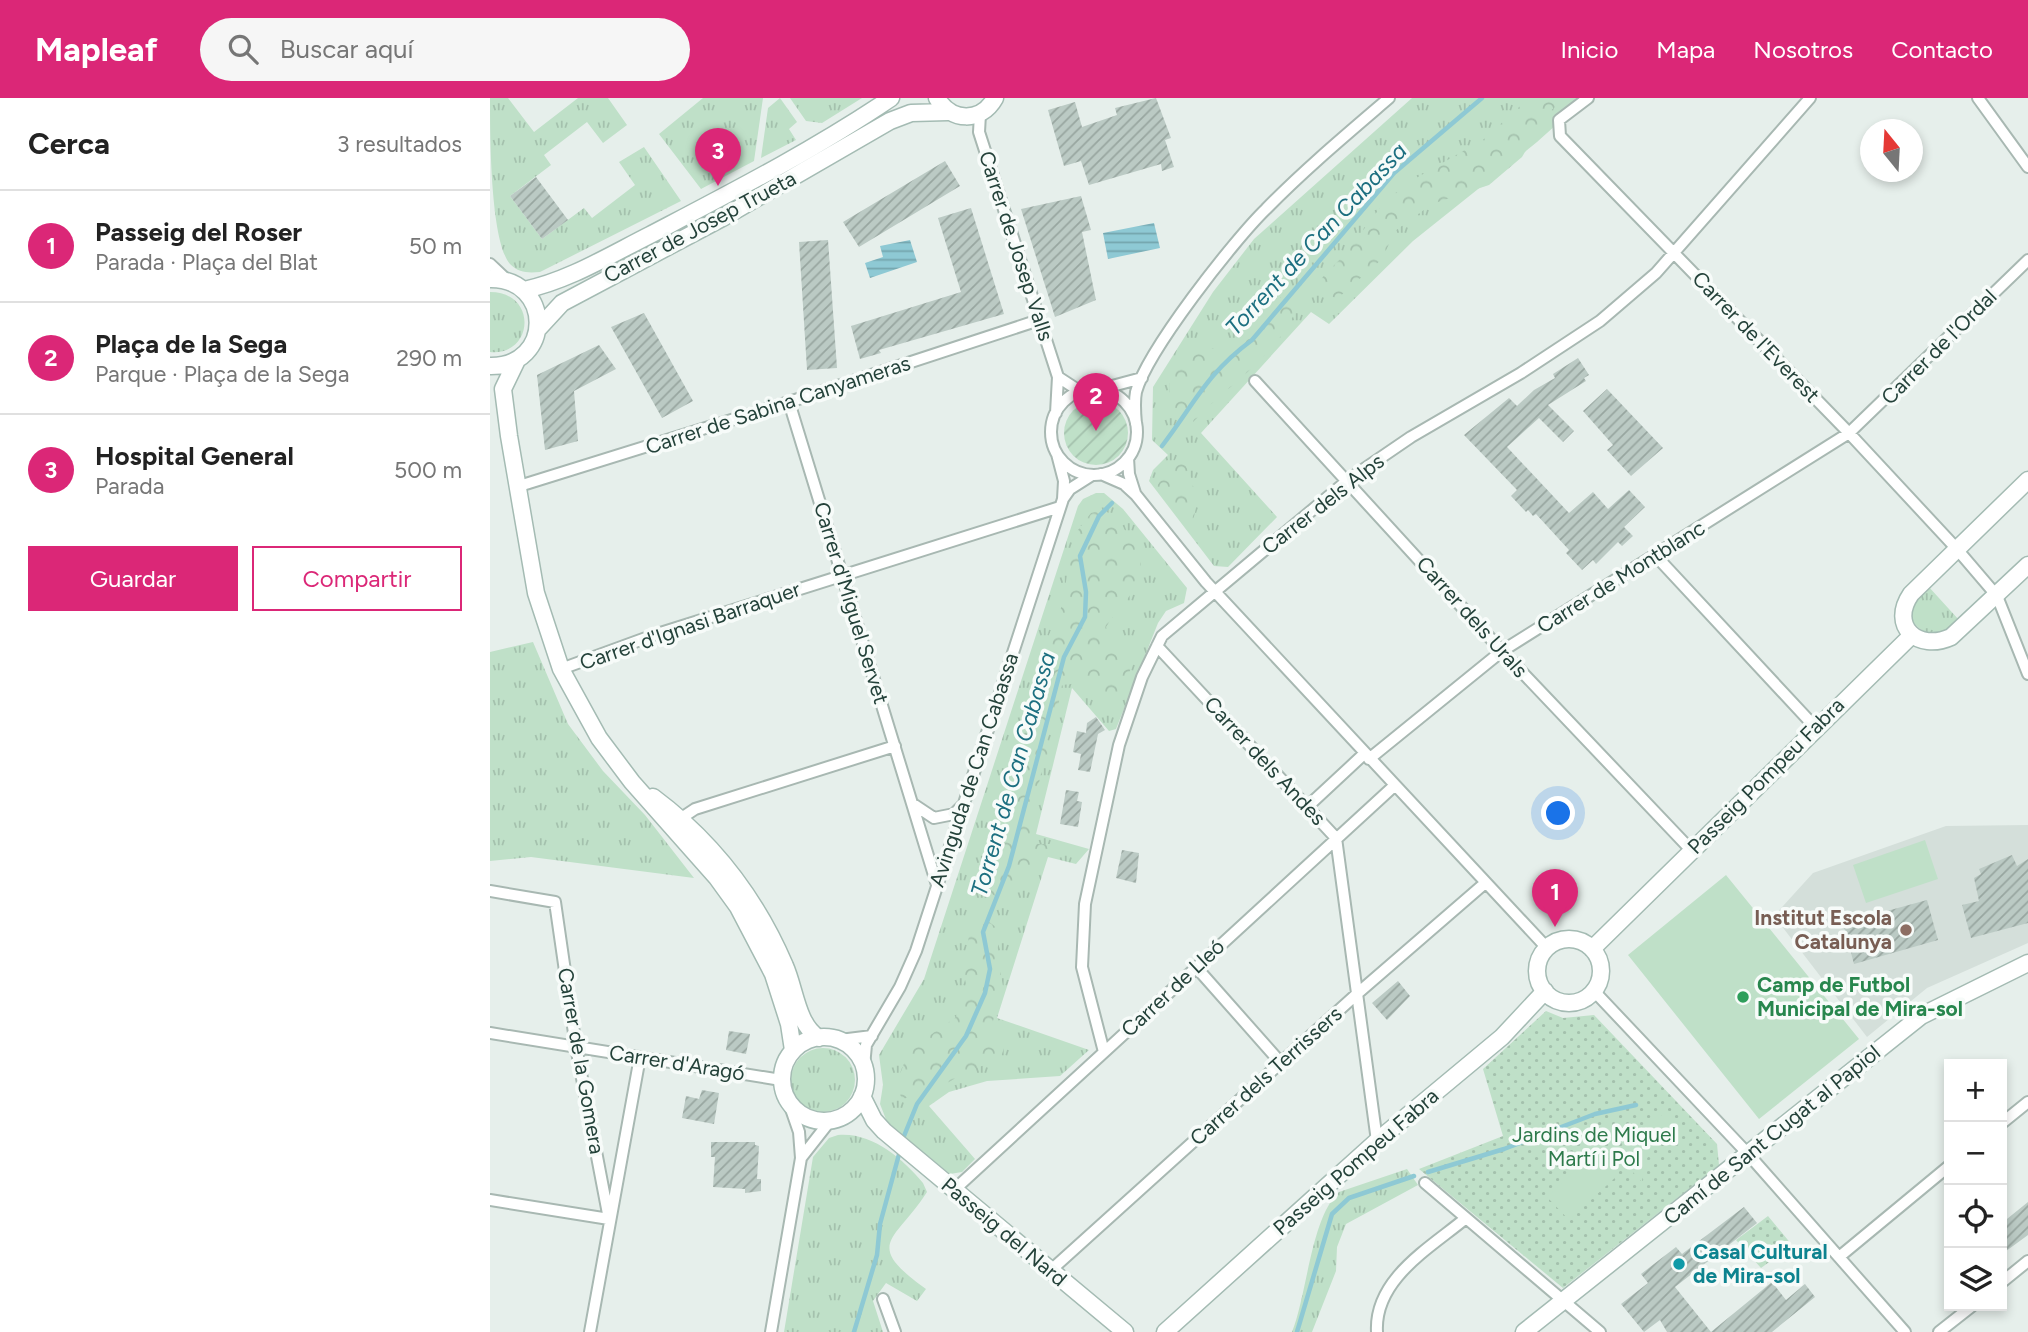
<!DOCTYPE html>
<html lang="es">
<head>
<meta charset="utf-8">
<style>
	:root { --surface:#fff; --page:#f6f6f6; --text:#222; --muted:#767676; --line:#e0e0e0; --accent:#db2777 }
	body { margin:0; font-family:Figtree,sans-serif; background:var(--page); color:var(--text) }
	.controls { position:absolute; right:21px; bottom:21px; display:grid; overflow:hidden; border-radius:0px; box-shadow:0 4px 10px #0003 }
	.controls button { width:63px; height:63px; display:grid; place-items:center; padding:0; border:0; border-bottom:2px solid var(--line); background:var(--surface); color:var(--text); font:35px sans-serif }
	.compass { position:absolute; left:1370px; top:21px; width:63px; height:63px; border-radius:50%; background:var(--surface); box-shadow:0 4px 10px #0003; rotate:342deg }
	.you { position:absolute; left:1069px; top:716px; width:24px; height:24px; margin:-18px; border:5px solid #fff; border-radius:50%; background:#1a73e8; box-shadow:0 0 0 10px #1a73e833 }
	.badge { display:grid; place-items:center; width:46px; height:46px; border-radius:50%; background:var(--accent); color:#fff; font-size:23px; font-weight:700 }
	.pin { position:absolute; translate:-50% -58px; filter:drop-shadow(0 2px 4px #0008) }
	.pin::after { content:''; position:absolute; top:37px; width:24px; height:21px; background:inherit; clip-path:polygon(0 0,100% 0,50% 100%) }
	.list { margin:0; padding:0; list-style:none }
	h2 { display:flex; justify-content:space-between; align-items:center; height:91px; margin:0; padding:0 28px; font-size:30px }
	h2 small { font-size:23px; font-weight:400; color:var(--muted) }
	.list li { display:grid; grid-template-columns:46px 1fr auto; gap:21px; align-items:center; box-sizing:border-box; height:112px; padding:0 28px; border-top:2px solid var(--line) }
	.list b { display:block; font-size:26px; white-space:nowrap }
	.list p { margin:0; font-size:23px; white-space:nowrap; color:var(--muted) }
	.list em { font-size:23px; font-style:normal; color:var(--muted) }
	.actions { display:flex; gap:14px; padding:21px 28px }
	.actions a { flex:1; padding:16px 0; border:2px solid var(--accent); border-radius:0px; text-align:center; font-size:24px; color:var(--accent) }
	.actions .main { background:var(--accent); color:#fff }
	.icon { flex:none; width:38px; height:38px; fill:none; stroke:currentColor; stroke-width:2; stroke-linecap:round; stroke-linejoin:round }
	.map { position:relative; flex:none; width:1538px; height:1234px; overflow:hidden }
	header { display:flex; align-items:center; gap:42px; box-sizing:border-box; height:98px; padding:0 35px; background:var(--accent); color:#fff }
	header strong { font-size:33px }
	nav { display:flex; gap:38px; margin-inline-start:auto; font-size:24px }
	.search { width:490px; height:63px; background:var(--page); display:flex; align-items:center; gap:18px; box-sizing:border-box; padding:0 24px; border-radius:38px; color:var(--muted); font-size:26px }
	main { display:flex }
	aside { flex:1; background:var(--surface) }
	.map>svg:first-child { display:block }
</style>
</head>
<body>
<header>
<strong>Mapleaf</strong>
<div class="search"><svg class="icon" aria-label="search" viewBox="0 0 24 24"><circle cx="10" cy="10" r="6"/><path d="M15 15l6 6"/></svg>Buscar aquí</div>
<nav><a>Inicio</a><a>Mapa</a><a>Nosotros</a><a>Contacto</a></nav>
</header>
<main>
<aside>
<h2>Cerca<small>3 resultados</small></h2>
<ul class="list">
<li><span class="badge">1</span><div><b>Passeig del Roser</b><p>Parada · Plaça del Blat</p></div><em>50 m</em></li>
<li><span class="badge">2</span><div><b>Plaça de la Sega</b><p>Parque · Plaça de la Sega</p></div><em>290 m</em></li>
<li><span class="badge">3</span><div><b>Hospital General</b><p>Parada</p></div><em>500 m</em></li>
</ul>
<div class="actions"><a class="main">Guardar</a><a>Compartir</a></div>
</aside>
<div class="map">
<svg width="1538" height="1234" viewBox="0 0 1538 1234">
	<defs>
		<pattern id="grass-tufts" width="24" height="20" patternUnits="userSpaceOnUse" patternTransform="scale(1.75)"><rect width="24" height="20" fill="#bfe0c8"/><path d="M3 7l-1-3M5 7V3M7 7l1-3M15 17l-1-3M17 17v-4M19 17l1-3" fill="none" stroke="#a4c1ad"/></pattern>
		<pattern id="forest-crowns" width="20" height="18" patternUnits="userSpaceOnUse" patternTransform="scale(1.75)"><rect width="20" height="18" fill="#bfe0c8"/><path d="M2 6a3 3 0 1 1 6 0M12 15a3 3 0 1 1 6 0" fill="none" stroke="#a4c1ad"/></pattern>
		<pattern id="park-dots" width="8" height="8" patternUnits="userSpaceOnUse" patternTransform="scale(1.75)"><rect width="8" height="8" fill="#bfe0c8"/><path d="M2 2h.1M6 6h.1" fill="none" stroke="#a4c1ad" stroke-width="1.8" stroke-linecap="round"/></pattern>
		<pattern id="garden-furrows" width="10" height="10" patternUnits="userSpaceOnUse" patternTransform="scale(1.75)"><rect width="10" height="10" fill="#bfe0c8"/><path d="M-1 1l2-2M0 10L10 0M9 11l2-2" fill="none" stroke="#a4c1ad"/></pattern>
		<pattern id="water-rules" width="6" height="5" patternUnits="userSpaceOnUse" patternTransform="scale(1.75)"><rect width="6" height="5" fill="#8ec9d4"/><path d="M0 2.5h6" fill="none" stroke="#74a5ad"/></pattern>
		<pattern id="building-hatch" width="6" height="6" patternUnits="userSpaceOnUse" patternTransform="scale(1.75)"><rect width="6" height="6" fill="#bbcac4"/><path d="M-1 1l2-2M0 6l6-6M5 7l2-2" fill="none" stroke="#98a6a0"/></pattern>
	</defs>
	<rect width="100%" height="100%" fill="#e6efeb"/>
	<path fill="#d4dfda" d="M1538,727v118l-101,45 -60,49 -93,-121 39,-43 133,-47z"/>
	<path fill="url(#grass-tufts)" d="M0,0h18l26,34 44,-34h30l19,27 -24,18 -16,-21 -43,33 7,10 -41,31 32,43 42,-31 8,10 43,-33 -16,-23 25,-15 37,54 -141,71c-12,1 -21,1 -30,-8 -20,-23 -20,-133 -20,-166z
		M213,0h60l-9,63 -53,28 -42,-55z
		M290,0l17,24 -8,7 7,11 -35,18 7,-50z
		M300,0h72l-40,25 -16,-2z
		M922,0h174l-49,44 -124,99 -84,83 -18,-12 -110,121 76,84 -49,50 -14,-1 -65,-85 4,-11 15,-15 -16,-15 1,-53 60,-95 41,-53z
		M0,194c48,0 44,64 0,60z
		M606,395h8l19,16 64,79 -3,15 -18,8 -8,12 -42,106 -7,2 -37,-43 -36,146 53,15 -13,15 -28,-7 -51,161 92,32 -29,26 -73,5 -38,11 -20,14 46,53 -13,13 -12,2 -63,-52 -7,-18 3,-19 -4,-30 45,-76 154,-473 5,-7z
		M1438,488l31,34 -14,13 -13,3c-31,-15 -23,-28 -4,-50z
		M43,544l35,82 35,47 42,44 49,63 -163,-21 -41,4v-209z
		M301 982a32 32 0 1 1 64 0a32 32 0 1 1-64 0Z
		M348,1037c34,-3 64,23 85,48l4,9c-32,50 -65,51 -1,97l-9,12 -31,-18 -13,18 10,31h-99l29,-175 16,-19z
		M917,1071l11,16 -72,39 -9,23 -1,24 -24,61h-20c15,-37 19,-115 47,-140z"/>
	<path fill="url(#forest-crowns)" d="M1039,0h53h-16l-17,14 -27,45 -33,28 -57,19 -37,27 -13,28 -44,39 -20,-4 -2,-10 29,-30 38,-50 28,-23 73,-42z
		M795,198l10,16c-20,46 -68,73 -102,110l-24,-10 1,-32 23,-33c54,12 50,-40 92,-51z
		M689,356c11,16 22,47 14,65l-21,-11 -15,-22z
		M612,412c27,10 19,26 38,39 5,40 -14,48 -34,78l7,16 19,5 2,13 -17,40c-18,8 -23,-8 -37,-18l-18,2 -7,39 -8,14 2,13 -7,18 -9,42 4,13 -4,15 5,5h14l10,5 -4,7 -12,-5 -7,3c-8,22 -14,38 -37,46l-15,-9 4,-65 19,-47 33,-104 1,-29 17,-38 14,-74 16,-21z
		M492,819l18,13 -3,24 6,32 -12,42v9l14,8 -5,15 -30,10 -39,22 -29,7 -6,-14 13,-35 46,-32 5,-9 7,-21 -5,-21 9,-39z"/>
	<path fill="url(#park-dots)" d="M1056,913l17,7 31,-3 123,129 2,21 -156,123 -144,-119 84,-33 -20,-67z
		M1278,1118l24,29 -31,23 -25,-28z"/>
	<path fill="url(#garden-furrows)" d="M574 335a32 32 0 1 1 64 0a32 32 0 1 1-64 0Z"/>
	<path fill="#bfe0c8" d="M1435,742l13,39 -72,24 -13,-38z
		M1236,777l133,164 -100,80 -131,-164z
		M1174,1015l16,16c-27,10 -35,26 -38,53l-25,-27z
		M1105,1054l23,23 -49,45 -22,-23z"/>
	<path fill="url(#water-rules)" d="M664,125l6,25 -52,11 -5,-26z
		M420,142l7,22 -47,16 -5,-15 18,-6 -3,-11z"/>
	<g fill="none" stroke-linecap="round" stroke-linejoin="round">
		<path stroke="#8ec9d4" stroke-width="4.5" d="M672,348c33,-43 44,-72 90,-106l142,-167 88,-75
			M938,1074l76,-23 91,-35 41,-9
			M364,1234l23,-77 3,-31 24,-88 13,-32 49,-68 19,-43 5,-24 -7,-37 26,-66 55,-209 21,-40 1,-25 -6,-36 19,-40 13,-13
			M807,1234l35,-118 17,-16 65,-22"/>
	</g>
	<path fill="url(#building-hatch)" d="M666,0l15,40 -6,2 9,27 -12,4 -1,-7 -72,21 -8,-24 -17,5 -16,-56 27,-8 7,25 35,-12 -2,-7z
		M455,63l15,25 -101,61 -16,-25z
		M46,79l32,43 -26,19 -32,-43z
		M591,98l10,34 -9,2 14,68 -41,17 -34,-108z
		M481,110l33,106 -125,36 2,3 -21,6 -9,-33 110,-34 -23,-74z
		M338,142l9,128 -30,2 -8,-128z
		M154,215l49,88 -31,17 -51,-91z
		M109,247l17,24 -42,22 4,50 -33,9 -8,-75z
		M1088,260l11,17 -5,3 2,3 -38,24 26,26 -11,11 -24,-24 -32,29 62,66 24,-21 15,17 21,-19 16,17 -21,20 9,9 -11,10 -4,-4 -22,22 -3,-4 -11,10 -16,-17 3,-3 -33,-36 -3,2 -5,-6 -2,2 -15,-16 6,-6 -53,-55 45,-37 8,8 17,-16 21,-12 -2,-4z
		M1117,291l56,59 -32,28 -24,-26 6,-5 -30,-34z
		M606,619l9,13 -7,4 -8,38 -12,-2 3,-16 -8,-2 4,-21 9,2 1,-10z
		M576,692l13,2 -2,9 5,1 -4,25 -18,-3z
		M632,752l17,3 -3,30 -20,-5z
		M1522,757l5,11 11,-7v64l-57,15 -9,-33 17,-4 -5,-23 7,-4 -2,-5z
		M1437,802l11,40 -84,24 -11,-41z
		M908,883l12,15 -23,24 -15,-17z
		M239,933l21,3 -4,20 -20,-4z
		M212,992l17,3 -5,31 -32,-6 4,-22 13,3z
		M221,1044h44v3l4,1 -2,33h4v12l-16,2v-4l-32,-2 2,-30h-4z
		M1538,1104v33l-26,19v-31z
		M1254,1109l13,16 -82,64 36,45 61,-50 14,18 19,-16 10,13 -43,35h-105l-7,-12 -16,12 -23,-28 27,-21 -7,-9 35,-27 6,7z"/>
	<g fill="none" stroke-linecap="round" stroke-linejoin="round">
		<defs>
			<path id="street" d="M1098,0l-29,22 1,16 289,297 107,115 41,48 31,78
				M1488,0l50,69
				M490,16l-1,18 79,245 -2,36
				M0,166l17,16
				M568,279l23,15
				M765,283l247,270 190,200
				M611,291l41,-11
				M561 334a43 43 0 1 1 86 0a43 43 0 1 1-86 0Z
				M299,304l148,483
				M646,326c-1,-11 -2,-22 0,-32 11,-41 98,-152 130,-183 38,-39 81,-75 123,-111
				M638,360l1,16 6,19
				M611,376l23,10 12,11 70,87 341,366
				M26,389l273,-85 250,-82
				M573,401l7,-10 22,-14
				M1165,457l160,172
				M667,548l179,192 41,303
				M71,571l93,-34 406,-128
				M879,661l133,-108 347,-218 179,-173
				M423,706l21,14 20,-4 8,-8
				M817,709l57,-53
				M190,721l15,-10 200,-63
				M0,793l65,11 21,145 33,172
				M706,869l85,96
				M1104,893l155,164 156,177
				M0,935l291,47
				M350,942l32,-4
				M614,954l-22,-85 3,-63 34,-159 23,-68 20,-41 186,-156 63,-43 110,-64 79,-52 56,-48 154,-175
				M374,968l2,-21 34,-58 16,-36 147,-452 1,-18 -7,-27
				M1512,1025l26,-21
				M311,1060l29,-37
				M935,1085l175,149
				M464,1092l440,-404
				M0,1102l119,19
				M1349,1159l110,-91
				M560,1173l308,-278 126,-109
				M1512,1184l26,-21
				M393,1201l12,33
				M100,1234l50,-275
				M281,1234l30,-174 -2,-26 -9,-26
				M887,1234c-3,-53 53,-84 89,-114
				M1449,1234l33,-26"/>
			<path id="secondary" d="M447,0c14,24 44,25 58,0
				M0,181c63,-1 64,88 0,87
				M34,192c44,-9 86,-35 126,-55 82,-43 164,-85 241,-137
				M48,231l24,-26 162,-86 166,-96 21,-8 37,-1
				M27,262l-14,29 6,47 27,157 25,76 38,69 33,44 85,96 21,29 35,67 16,50 4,26
				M1538,382l-117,114c-22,32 7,58 40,43l77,-72
				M163,699c59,44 103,101 132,169 10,22 12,59 34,72
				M1047 873a32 32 0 1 1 64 0a32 32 0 1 1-64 0Z
				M1102,851l320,-314
				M292 981a42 42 0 1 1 84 0a42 42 0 1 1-84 0Z
				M372,998l12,24 10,11 241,201
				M675,1234l212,-191 125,-104 43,-46
				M1034,1234l397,-316 107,-53"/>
		</defs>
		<use href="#street" stroke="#a8b8b2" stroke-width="14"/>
		<use href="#secondary" stroke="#a4bbb3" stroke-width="19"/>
		<use href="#street" stroke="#fff" stroke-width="10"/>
		<use href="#secondary" stroke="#fff" stroke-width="16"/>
	</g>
	<circle fill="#8d6e63" stroke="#f7fbf9" stroke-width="2.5" cx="1416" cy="832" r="7"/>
	<circle fill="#2e9e5b" stroke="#f7fbf9" stroke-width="2.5" cx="1253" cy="899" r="7"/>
	<circle fill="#0f9aa8" stroke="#f7fbf9" stroke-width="2.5" cx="1189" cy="1166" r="7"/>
	<g text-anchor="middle" stroke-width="7" stroke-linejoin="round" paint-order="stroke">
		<g font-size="21" fill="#24423a" stroke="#f7fbf9">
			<text transform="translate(210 129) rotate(-28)" y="7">Carrer de Josep Trueta</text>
			<text transform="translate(526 148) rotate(72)" y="7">Carrer de Josep Valls</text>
			<text transform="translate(1266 239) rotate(46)" y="7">Carrer de l'Everest</text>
			<text transform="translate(1449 249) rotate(-45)" y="7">Carrer de l'Ordal</text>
			<text transform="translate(288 307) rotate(-18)" y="7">Carrer de Sabina Canyameras</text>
			<text transform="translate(833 406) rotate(-38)" y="7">Carrer dels Alps</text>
			<text transform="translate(1131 479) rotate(-32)" y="7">Carrer de Montblanc</text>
			<text transform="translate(361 505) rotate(73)" y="7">Carrer d'Miguel Servet</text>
			<text transform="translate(982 519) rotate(48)" y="7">Carrer dels Urals</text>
			<text transform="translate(200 528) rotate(-19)" y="7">Carrer d'Ignasi Barraquer</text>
			<text transform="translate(775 663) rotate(47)" y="7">Carrer dels Andes</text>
			<text transform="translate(484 672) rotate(-72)" y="7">Avinguda de Can Cabassa</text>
			<text transform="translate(1276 678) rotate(-45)" y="7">Passeig Pompeu Fabra</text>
			<text transform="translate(683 890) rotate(-43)" y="7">Carrer de Lleó</text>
			<text transform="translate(91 963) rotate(80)" y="7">Carrer de la Gomera</text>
			<text transform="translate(187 965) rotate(9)" y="7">Carrer d'Aragó</text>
			<text transform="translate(776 978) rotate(-42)" y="7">Carrer dels Terrissers</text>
			<text transform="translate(1282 1037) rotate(-39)" y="7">Camí de Sant Cugat al Papiol</text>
			<text transform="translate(866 1064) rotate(-41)" y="7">Passeig Pompeu Fabra</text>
			<text transform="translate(514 1134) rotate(40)" y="7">Passeig del Nard</text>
		</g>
		<g font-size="21" font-weight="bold" fill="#785e54" stroke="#f7fbf9" text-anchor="end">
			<text x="1402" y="827">Institut Escola<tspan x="1402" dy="24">Catalunya</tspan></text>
		</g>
		<g font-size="21" font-weight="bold" fill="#27864d" stroke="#f7fbf9" text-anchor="start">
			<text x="1267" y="894">Camp de Futbol<tspan x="1267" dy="24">Municipal de Mira-sol</tspan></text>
		</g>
		<g font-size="21" fill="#2d7a4b" stroke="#f7fbf9">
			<text x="1104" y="1044">Jardins de Miquel<tspan x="1104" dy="24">Martí i Pol</tspan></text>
		</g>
		<g font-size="21" font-weight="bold" fill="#0d838f" stroke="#f7fbf9" text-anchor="start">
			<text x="1203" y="1161">Casal Cultural<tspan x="1203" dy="24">de Mira-sol</tspan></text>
		</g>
		<g font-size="23" font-style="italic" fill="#1c6f80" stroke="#f7fbf9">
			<text transform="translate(826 141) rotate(-47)" y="8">Torrent de Can Cabassa</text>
			<text transform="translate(523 676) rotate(-74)" y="8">Torrent de Can Cabassa</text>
		</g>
	</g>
</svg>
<div class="controls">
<button>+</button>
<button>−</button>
<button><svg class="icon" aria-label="locate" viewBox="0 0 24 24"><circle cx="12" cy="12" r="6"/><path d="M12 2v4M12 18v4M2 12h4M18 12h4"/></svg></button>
<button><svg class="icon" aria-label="layers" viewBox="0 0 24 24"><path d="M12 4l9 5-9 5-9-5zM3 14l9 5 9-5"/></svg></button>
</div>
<svg class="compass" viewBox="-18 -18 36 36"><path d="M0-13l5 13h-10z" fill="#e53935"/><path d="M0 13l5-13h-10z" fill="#767676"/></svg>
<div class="you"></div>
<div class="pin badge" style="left:1065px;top:829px">1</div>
<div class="pin badge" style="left:606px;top:333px">2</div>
<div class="pin badge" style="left:228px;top:88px">3</div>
</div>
</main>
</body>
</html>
